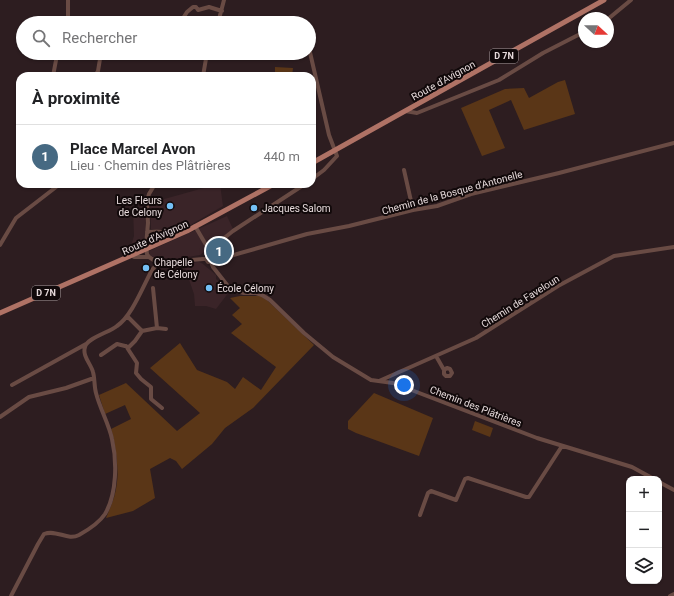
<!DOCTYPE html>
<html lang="fr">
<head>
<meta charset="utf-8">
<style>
	:root { --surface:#fff; --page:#f6f6f6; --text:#202124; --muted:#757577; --line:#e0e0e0; --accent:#466982 }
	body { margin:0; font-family:Roboto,sans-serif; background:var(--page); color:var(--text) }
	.controls { position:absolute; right:12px; bottom:12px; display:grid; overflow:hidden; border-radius:8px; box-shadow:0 1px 3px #0004 }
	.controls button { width:36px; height:36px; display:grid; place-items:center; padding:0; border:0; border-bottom:1px solid var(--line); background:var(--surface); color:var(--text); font:20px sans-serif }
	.compass { position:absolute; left:578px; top:12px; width:36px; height:36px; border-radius:50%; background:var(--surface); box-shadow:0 1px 3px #0004; rotate:111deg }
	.you { position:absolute; left:404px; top:385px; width:14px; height:14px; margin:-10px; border:3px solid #fff; border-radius:50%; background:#1a73e8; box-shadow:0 0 0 6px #1a73e833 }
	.badge { display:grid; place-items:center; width:26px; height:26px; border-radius:50%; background:var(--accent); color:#fff; font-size:13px; font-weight:700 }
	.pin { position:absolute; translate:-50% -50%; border:2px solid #fff; box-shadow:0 1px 4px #0006 }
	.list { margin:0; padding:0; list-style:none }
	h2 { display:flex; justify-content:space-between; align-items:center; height:52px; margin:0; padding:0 16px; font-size:17px }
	h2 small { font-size:13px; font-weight:400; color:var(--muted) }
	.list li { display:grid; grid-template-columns:26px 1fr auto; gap:12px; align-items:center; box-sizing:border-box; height:64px; padding:0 16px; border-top:1px solid var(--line) }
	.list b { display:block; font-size:15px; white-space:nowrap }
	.list p { margin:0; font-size:13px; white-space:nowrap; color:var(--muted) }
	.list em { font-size:13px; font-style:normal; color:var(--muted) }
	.icon { flex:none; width:22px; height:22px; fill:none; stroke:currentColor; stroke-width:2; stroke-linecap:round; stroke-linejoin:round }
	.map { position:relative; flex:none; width:674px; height:596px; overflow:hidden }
	.search { position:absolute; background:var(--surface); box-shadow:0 1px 3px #0004; left:16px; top:16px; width:300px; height:44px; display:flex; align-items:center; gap:10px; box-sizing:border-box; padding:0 14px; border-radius:22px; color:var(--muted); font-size:15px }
	.panel { position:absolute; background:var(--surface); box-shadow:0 1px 3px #0004; left:16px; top:72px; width:300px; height:116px; border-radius:12px }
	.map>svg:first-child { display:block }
</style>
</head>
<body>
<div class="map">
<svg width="674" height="596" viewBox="0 0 674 596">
	<rect width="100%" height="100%" fill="#2d1d20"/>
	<path fill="#3a2428" d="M218,184h2l3,22 -48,28 -5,-5h-19l-1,-26z
		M146,207v22l-2,16 -15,7 5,-16 -1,-27z
		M227,216l6,13 -33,26 -31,5 -19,-4 -1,-5z
		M199,262l4,2 13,11v4l13,13 -13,17 -10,-3h-11l-1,-12 -9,-26 6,-5z"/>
	<path fill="#5a3617" d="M275,67l18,1 -1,8h-17z
		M565,80l10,34 -51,16 -13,-30 -22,10 16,38 -23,8 -21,-48 44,-19 19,-1 5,10 29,-16z
		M240,296h21l7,5 46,44 -61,63 -28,20 -13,16 -30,25 -6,-8 -6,-3 -20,11 5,29 -22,13 -27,7c5,-12 10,-23 11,-36 2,-13 -2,-41 -6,-53l20,-10 -6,-14 -20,9 -6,-19 27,-12 51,48 23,-18 -50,-45 30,-25 17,27 30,12 8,7 8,-12 18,13 15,-23 -45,-34 11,-9 -10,-9 8,-7 -10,-10z
		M374,393l59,25 -14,38 -63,-23 -8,-4v-8z
		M475,421l18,7 -3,9 -18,-7z"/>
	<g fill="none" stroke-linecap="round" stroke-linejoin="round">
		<path stroke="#694b44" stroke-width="4" d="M68,0v23
			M608,19l23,-19
			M180,23l7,-11 6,-5h3l2,3 11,-3 13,4
			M218,23l6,-23
			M309,48l20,87 8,21 -13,14 -12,9
			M34,75l3,1
			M53,76l4,-21
			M95,76l3,-5 3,-18
			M203,76l4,-23
			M405,111l12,2 82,-33 44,-27 41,-21
			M404,170l9,40
			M195,226l14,24 3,10 -1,2 2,5 18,23 13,3h12l6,2 8,5 34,33 29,24 38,23 22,3 144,55 95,29 22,12
			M147,232c10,-1 17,-2 24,6
			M0,245l16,-27 44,-34
			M209,250l24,-19 72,-47
			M134,257h15l9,6
			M149,257l-2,-3 -1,-8 2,-23 -1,-22 2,-7 6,-10
			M212,260h4l91,-26 42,-8 64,-16 24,-4 34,-12 88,-21 115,-30
			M158,263l45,-4h3l2,3h3
			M153,288l4,40
			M127,316l15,15 15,-3 9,1
			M126,346l11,17 -1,10 5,6 10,8v12l11,9
			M101,355l16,-11 12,3 6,-6 7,-10
			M436,356l8,14
			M447,368l3,1 2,4 -2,3h-4l-2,-2v-4z
			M379,381l97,-43 82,-52 56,-30 60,-9
			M12,385l74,-41
			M0,417l29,-20 37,-9 28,-10
			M659,482l15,8
			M420,515l8,-22 3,-2 25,9 9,-21 3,-1 58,19h3l33,-51
			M11,596l27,-52 6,-10c13,-5 23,7 35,1 9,-5 20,-12 26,-21 12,-20 12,-53 7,-75 -3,-15 -12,-30 -16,-46 -2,-7 -1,-14 -3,-21 -2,-8 -11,-16 -8,-25 2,-9 25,-15 32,-21 15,-10 26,-40 35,-56l6,-7
			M670,596l4,-2"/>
		<path stroke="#af7265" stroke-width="5" d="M312,163l292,-163
			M0,313l187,-82 87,-47"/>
	</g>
	<g fill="#74c0f6" stroke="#11090a" stroke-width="1.5">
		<circle cx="170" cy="206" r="4"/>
		<circle cx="254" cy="208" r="4"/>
		<circle cx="146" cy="268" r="4"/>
		<circle cx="209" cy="288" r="4"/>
	</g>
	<g text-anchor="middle" stroke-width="4" stroke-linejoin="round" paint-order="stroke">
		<g fill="#11090a" stroke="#a69b9c" stroke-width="1">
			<rect x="490" y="49" width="28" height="14" rx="3"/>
			<rect x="32" y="286" width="28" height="14" rx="3"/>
		</g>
		<g font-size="9" font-weight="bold" fill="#e6dadb">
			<text x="504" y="59">D 7N</text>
			<text x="46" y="296">D 7N</text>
		</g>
		<g font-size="10" fill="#e6dadb" stroke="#11090a">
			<text transform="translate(443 80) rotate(-29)" y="4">Route d'Avignon</text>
			<text transform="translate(452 192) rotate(-15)" y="4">Chemin de la Bosque d'Antonelle</text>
			<text transform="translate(155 237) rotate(-24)" y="4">Route d'Avignon</text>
			<text transform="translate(520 301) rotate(-32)" y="4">Chemin de Faveloun</text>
			<text transform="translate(476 406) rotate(21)" y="4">Chemin des Plâtrières</text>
		</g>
		<g font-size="10" fill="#e6dadb" stroke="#11090a" text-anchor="start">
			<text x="162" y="204" text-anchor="end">Les Fleurs<tspan x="162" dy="12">de Celony</tspan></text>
			<text x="262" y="212">Jacques Salom</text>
			<text x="154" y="266">Chapelle<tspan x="154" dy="12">de Célony</tspan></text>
			<text x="217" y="292">École Célony</text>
		</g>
	</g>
</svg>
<div class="controls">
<button>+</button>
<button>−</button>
<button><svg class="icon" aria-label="layers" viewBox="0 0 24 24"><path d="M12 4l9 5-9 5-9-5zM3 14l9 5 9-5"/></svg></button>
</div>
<svg class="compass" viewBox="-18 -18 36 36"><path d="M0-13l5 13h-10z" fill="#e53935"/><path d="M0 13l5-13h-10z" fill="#757577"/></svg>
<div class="you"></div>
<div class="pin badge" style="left:219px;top:251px">1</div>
<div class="search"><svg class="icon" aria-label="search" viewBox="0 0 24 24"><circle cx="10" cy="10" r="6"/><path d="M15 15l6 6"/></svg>Rechercher</div>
<section class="panel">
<h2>À proximité<small></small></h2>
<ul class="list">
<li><span class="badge">1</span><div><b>Place Marcel Avon</b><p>Lieu · Chemin des Plâtrières</p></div><em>440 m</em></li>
</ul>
</section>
</div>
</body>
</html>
